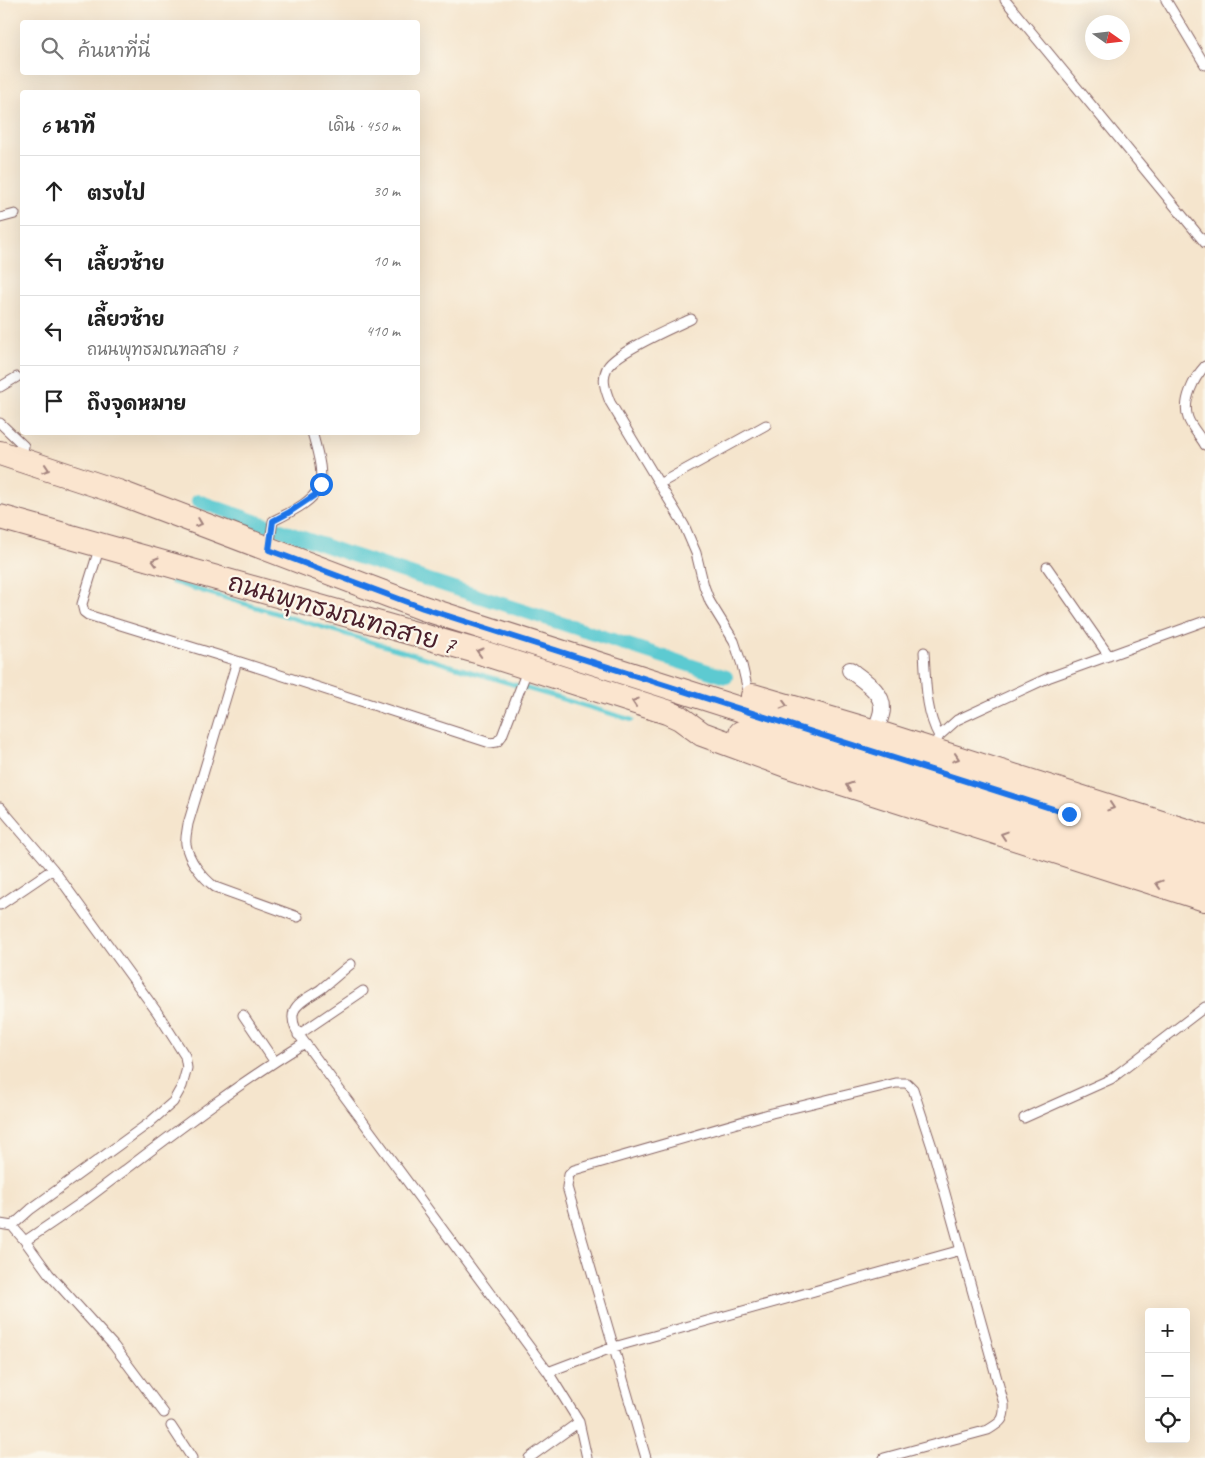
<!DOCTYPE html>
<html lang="th">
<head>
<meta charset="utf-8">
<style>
	:root { --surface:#fff; --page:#f2f2f2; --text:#222; --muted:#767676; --line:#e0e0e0 }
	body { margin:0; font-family:Caveat,"Playpen Sans Thai",sans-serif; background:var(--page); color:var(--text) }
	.controls { position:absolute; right:15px; bottom:15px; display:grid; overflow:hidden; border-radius:5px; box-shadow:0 5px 20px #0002 }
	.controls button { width:45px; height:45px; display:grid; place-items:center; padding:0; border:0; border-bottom:1px solid var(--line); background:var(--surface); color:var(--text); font:25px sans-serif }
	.compass { position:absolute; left:1085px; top:15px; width:45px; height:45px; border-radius:50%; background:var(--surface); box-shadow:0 5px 20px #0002; rotate:104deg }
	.stop { position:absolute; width:15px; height:15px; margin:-11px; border:4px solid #1a73e8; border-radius:50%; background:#fff }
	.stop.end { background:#1a73e8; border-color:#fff; box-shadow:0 1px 5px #0008 }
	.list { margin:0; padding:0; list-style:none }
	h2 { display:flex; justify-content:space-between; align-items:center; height:65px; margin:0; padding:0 20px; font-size:21px }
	h2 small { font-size:16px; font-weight:400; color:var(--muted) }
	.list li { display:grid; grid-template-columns:32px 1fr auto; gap:15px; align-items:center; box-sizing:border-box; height:70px; padding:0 20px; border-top:1px solid var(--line) }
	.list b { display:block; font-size:19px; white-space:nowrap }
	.list p { margin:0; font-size:16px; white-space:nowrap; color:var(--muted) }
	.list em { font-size:16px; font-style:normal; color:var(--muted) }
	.icon { flex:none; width:28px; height:28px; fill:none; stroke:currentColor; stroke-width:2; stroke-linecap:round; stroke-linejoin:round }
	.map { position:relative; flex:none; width:1205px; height:1458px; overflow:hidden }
	.search { position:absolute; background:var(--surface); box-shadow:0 5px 20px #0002; left:20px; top:20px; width:400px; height:55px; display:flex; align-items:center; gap:12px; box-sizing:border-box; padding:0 18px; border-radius:5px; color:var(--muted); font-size:19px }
	.panel { position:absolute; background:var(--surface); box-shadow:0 5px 20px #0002; left:20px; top:90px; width:400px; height:345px; border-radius:5px }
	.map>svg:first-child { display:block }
</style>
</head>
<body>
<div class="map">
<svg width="1205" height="1458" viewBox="0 0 1205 1458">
	<rect width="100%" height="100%" fill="#fbf7ec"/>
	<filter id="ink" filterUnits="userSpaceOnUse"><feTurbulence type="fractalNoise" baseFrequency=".02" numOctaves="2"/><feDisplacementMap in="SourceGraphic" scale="10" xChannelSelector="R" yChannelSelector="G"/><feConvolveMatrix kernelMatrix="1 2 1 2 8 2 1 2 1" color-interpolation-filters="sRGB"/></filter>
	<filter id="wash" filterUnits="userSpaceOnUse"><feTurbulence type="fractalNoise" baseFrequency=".0096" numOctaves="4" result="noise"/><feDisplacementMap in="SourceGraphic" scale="20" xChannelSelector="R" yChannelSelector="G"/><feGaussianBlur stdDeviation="1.12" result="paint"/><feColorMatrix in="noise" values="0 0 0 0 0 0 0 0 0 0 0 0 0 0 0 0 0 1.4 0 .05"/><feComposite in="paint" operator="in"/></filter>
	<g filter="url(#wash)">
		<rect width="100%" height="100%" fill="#f5e5cd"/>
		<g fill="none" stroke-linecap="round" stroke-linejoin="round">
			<path stroke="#5dcad1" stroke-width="4.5" d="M172,582l460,138"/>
			<path stroke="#5dcad1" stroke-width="14" d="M198,501l148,52 380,124"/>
		</g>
	</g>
	<g filter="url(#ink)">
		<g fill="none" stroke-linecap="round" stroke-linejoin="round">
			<defs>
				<path id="lane" d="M1005,0l200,243
					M1166,0l39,65
					M0,218l15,-4
					M691,319c-19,9 -75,33 -84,49 -6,12 -1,23 3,34l74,123 12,28 8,33 6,16 24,39 8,24 7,30
					M1205,366c-11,12 -23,35 -17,52 3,9 12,18 17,27
					M0,387l17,-10
					M0,423l24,23 -3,14
					M659,484l107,-59
					M100,546l-18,58 2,8 4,3 149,46 -49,163c-1,7 -3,14 -2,20 2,16 17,34 29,43l83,30
					M269,548l4,-27c53,-26 55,-33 39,-89
					M1047,567l62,89
					M924,652c2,28 1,59 15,84
					M237,661l253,82 7,-1 5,-6 26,-68
					M932,750l7,-14 18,-16 93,-43 155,-56
					M0,807l53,62 104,143 28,44 2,12 -5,18 -9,16 -24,21 -118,86 -19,17
					M0,905l53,-36
					M243,1015l31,46
					M298,1035l65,-44
					M305,1043c-7,-8 -15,-21 -11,-32 4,-10 19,-16 27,-22 10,-8 20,-17 30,-25
					M1024,1118l87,-39 94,-72
					M0,1224l12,2 13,15
					M548,1372l66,-25 347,-97
					M164,1413l-50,-67 -65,-72 -24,-33c21,-14 42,-28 63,-43 71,-53 141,-109 217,-155l243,329 31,50 8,36
					M171,1426l21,32
					M529,1458l50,-36
					M646,1458l-79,-271 2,-12 5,-5 198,-57 124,-30h11l6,6 19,58 72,257c1,16 -3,18 -16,26l-104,28"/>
				<path id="street" d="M850,670c12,10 33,21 32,39 0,7 -5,16 -7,23"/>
				<path id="secondary" d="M0,453l118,39 305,116 782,250
					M0,517l483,136 184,59 13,6 22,16 84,31 419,134
					M753,696l122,36 330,105
					M741,733l464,145"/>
			</defs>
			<use href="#lane" stroke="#866464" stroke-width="11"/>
			<use href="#street" stroke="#866464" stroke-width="18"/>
			<use href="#secondary" stroke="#866464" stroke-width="26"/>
			<use href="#lane" stroke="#fff" stroke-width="9"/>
			<use href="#street" stroke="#fff" stroke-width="16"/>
			<use href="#secondary" stroke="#fbe5cf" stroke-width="24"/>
		</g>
		<defs><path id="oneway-chevron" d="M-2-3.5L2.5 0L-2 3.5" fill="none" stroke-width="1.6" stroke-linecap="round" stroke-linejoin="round" transform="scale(1.25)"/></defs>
		<g stroke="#a2827d">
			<use href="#oneway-chevron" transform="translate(46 469) rotate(18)"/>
			<use href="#oneway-chevron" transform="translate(199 523) rotate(21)"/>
			<use href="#oneway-chevron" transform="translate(155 561) rotate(-164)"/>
			<use href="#oneway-chevron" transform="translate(480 652) rotate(-164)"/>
			<use href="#oneway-chevron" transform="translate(635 702) rotate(-162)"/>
			<use href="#oneway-chevron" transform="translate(784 705) rotate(16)"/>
			<use href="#oneway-chevron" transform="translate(956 758) rotate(18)"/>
			<use href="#oneway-chevron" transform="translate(849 786) rotate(-162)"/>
			<use href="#oneway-chevron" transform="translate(1111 807) rotate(18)"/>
			<use href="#oneway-chevron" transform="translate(1004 835) rotate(-162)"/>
			<use href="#oneway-chevron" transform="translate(1159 884) rotate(-162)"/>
		</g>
	</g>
	<g fill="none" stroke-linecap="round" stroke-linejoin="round" filter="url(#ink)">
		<path stroke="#1a73e8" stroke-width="6" d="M321,484l-6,11 -27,18 -15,8 -4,29 154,58 646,206"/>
	</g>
	<g text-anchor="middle" stroke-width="4.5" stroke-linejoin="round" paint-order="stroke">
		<g font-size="25" fill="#4a1f2b" stroke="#fbf7ec">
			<text transform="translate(342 613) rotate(16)" y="9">ถนนพุทธมณฑลสาย 7</text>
		</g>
	</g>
</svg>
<div class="controls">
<button>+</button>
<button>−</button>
<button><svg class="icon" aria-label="locate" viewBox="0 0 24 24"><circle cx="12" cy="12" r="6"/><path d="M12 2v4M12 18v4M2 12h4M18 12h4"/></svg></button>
</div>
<svg class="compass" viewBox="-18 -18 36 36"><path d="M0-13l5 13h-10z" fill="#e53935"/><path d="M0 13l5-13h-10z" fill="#767676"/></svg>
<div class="stop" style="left:321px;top:484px"></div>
<div class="stop end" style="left:1069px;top:814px"></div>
<div class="search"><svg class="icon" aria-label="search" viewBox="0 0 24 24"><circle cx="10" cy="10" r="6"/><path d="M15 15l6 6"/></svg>ค้นหาที่นี่</div>
<section class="panel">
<h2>6 นาที<small>เดิน · 450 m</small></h2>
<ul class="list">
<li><svg class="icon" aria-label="ahead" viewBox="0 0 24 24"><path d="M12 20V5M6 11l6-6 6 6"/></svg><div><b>ตรงไป</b></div><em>30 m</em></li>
<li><svg class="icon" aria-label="left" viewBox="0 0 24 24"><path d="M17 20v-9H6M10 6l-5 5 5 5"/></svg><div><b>เลี้ยวซ้าย</b></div><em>10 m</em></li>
<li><svg class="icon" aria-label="left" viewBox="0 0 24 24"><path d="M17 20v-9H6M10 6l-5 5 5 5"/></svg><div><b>เลี้ยวซ้าย</b><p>ถนนพุทธมณฑลสาย 7</p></div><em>410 m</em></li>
<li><svg class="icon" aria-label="arrive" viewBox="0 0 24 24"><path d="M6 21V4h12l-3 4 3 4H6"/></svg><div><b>ถึงจุดหมาย</b></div></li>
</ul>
</section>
</div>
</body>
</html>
